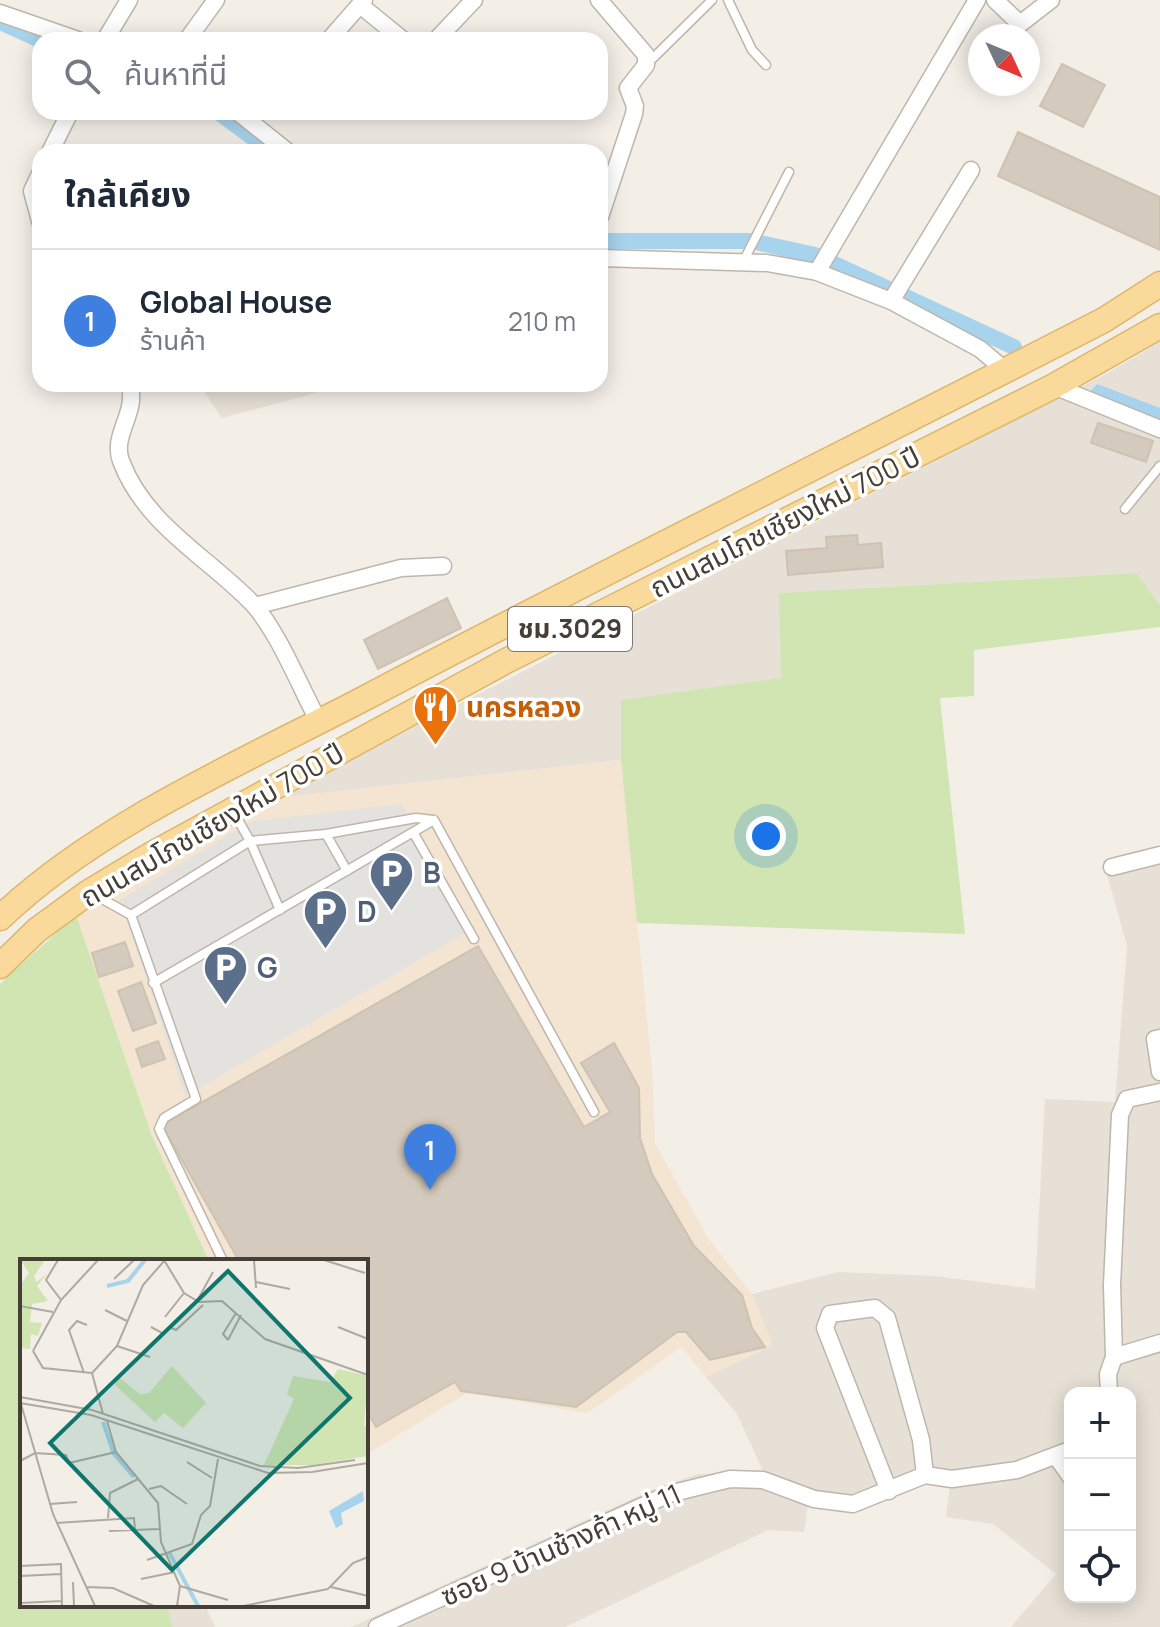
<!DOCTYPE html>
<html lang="th">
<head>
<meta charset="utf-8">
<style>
	:root { --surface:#fff; --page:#f6f6f7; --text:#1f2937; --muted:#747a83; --line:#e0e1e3; --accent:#111827 }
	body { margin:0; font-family:Manrope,"Noto Sans Thai",sans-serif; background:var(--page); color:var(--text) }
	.controls { position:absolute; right:24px; bottom:24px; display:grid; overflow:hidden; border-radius:16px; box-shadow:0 4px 20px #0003 }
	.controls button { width:72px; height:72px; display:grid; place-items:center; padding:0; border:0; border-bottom:2px solid var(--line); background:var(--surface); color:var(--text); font:40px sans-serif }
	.compass { position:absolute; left:968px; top:24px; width:72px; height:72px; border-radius:50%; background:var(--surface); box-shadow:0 4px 20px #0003; rotate:134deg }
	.you { position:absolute; left:766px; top:836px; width:28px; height:28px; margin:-20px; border:6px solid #fff; border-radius:50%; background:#1a73e8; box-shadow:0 0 0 12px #1a73e833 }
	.badge { display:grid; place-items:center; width:52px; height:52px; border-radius:50%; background:var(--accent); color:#fff; font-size:26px; font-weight:700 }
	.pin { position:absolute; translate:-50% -66px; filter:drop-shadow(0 2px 4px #0008) }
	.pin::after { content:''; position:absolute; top:42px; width:28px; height:24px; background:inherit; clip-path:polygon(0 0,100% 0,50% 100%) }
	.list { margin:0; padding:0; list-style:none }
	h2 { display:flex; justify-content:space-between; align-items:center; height:104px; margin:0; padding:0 32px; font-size:34px }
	h2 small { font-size:26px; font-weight:400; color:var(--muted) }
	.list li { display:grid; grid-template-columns:52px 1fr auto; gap:24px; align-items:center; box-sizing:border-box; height:144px; padding:0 32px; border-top:2px solid var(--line) }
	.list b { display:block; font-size:30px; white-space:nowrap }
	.list p { margin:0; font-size:26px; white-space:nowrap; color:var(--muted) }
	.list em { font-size:26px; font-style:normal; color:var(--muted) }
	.icon { flex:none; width:44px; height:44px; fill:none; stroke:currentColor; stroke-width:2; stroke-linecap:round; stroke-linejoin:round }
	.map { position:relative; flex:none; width:1160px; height:1627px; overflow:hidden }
	.search { position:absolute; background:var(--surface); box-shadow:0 4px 20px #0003; left:32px; top:32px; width:576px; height:88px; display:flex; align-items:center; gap:20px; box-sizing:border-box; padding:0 28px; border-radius:24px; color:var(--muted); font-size:30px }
	.panel { position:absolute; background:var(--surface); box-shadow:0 4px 20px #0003; left:32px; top:144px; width:576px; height:248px; border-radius:24px }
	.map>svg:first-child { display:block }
</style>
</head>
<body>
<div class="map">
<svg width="1160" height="1627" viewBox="0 0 1160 1627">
	<rect width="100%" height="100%" fill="#f3efe7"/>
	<path fill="#e6e0d6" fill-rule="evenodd" d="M1160,342v263l-25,-32 -355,20 2,85 -161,22v60l-346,38 831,-424z
		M199,384h151l-128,34z
		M1160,848v779h-149l45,-53 -63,-50 -47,-7 4,-32 -45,-8 -54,20 -41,-7 -6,42 -36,-2 -203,97h-214l301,-137 46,-16 65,-3 -26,-57 -31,-37 66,-32 -20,-51 86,-22 97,4 100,13 10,-190 70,3 12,-156 -24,-86zM1070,1393h60v204h-60z
		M167,1605h38l10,22h-42z"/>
	<path fill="#f4e5d3" d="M621,760l31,310 3,73 53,95 44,56 21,51 -67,32 -25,-30 -93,66 -121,-20 -101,62v-194h-157l-57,-125 -76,-221 89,-56 110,-61z"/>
	<path fill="#d0e5b2" d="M1136,573l24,32v22l-186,23v46l-34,2 25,236 -328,-11 -16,-163v-60l160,-22 -2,-85z
		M76,915l76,221 57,125h-187v344h145l6,22h-173v-643z"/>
	<path fill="#e4e2df" d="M402,804l70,125 -287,167 -65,-196 132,-79z"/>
	<path fill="#a7d3ec" d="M1097,384l63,24v11l-70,-27z"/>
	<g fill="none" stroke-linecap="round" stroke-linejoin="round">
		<path stroke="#a7d3ec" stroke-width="16" d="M0,22l40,18
			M218,112l54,40
			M600,241h151l64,14 199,92"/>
	</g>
	<path fill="#d4cabd" stroke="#cec2b1" stroke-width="2" d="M1062,64l43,21 -22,42 -43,-21z
		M1018,132l142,65v53l-162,-74z
		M1098,423l55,18 -7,21 -55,-19z
		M857,535l1,10 23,-2 2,24 -95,8 -2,-24 41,-3 -1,-11z
		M447,598l14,30 -83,41 -14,-29z
		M125,942l8,24 -34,11 -7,-24z
		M478,946l106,181 26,-15 -29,-49 33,-20 25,45 1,50 12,36 42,72 48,49 10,33 13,19 -55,13 -24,-28h-9l-101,75 -115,-16 -6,-9 -79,45 -10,-17v-149h-127l-77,-136z
		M141,982l15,41 -23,8 -15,-40z
		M158,1041l7,18 -23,8 -6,-18z"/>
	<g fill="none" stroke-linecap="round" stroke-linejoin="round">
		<defs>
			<path id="service" d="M728,0l24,50 14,15
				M646,65l66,-65
				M743,262l46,-90
				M1125,509l35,-43
				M233,811l17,30 76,-7 90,-16 17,2
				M434,820l160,292
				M413,832l61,107
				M326,834l21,37
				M93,894l38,21 65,184 -32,19 -5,11 64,132
				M131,915l119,-74 30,69
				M153,983l281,-163"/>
			<path id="minor" d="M599,0l47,55v10l-18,23 7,18 -1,8 -34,103
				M995,0l25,24 31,-24
				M360,5l43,35
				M0,13l78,27
				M105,40l24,-40
				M187,40l29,-40
				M329,40l35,-40
				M436,40l38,-40
				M238,112l50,40
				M50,152l20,-40
				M40,174l-8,17 8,30
				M600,258l167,5 50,9 74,29 89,48 26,22
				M817,272l160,-272
				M891,301l80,-131
				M129,384c10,27 -18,51 -8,77 24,64 87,96 132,143 26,29 47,83 66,118
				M1054,386l106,43
				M255,606l146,-38 42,-2
				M1112,867l48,-12
				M1160,1038l-5,1 5,33
				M1114,1357l-2,-72 8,-170 7,-16 33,-7
				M1109,1393l-1,-19 6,-17 46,-14
				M1056,1456l14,20
				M889,1491l-64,-163 5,-14 45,-6 12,10 34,122 4,35
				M377,1627l292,-133 61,-15 33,1 51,19 39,5 72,-29 27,4 65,-9 53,-20"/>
			<path id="primary" d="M0,918c98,-94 247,-158 367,-221 244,-129 492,-251 737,-377l56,-36
				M0,966l37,-36 52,-38 63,-38 354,-193 548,-275 106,-60"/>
		</defs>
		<use href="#service" stroke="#beb6aa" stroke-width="11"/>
		<use href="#minor" stroke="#beb6aa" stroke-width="19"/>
		<use href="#primary" stroke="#ddb66b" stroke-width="27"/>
		<use href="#service" stroke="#fff" stroke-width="8"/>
		<use href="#minor" stroke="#fff" stroke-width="16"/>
		<use href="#primary" stroke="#f9da9a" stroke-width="24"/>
	</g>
	<defs>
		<symbol id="restaurant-pin" viewBox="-11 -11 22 30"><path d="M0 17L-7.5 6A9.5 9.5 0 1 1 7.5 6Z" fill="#e8710a" stroke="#fff"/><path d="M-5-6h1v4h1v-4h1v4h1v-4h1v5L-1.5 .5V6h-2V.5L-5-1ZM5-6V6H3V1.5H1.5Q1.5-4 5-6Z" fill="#fff"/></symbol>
		<symbol id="parking-pin" viewBox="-11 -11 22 30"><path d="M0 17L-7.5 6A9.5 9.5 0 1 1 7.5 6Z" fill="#5c6f8a" stroke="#fff"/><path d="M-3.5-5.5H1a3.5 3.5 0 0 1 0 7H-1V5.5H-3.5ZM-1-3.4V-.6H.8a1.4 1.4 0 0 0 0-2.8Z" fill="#fff"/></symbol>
	</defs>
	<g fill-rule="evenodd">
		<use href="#restaurant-pin" x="410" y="682" width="51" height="69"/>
		<use href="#parking-pin" x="366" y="848" width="51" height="69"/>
		<use href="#parking-pin" x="300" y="886" width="51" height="69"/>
		<use href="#parking-pin" x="200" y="942" width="51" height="69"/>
	</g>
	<g text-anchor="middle" stroke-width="7" stroke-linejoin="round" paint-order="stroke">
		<rect fill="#fff" stroke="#7e7973" stroke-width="2" x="508" y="607" width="124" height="44" rx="6"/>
		<g font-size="26" font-weight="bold" fill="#463f37">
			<text x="570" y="638">ชม.3029</text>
		</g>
		<g font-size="28" fill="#463f37" stroke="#fff">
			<text transform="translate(785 522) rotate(-27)" y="10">ถนนสมโภชเชียงใหม่ 700 ปี</text>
			<text transform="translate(212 825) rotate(-30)" y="10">ถนนสมโภชเชียงใหม่ 700 ปี</text>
			<text transform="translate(561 1545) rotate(-24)" y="10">ซอย 9 บ้านช้างค้า หมู่ 11</text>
		</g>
		<g font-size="28" font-weight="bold" fill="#c56008" stroke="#fff" text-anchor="start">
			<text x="466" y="717">นครหลวง</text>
		</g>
		<g font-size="28" font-weight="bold" fill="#4e5e75" stroke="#fff" text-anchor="start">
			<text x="423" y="883">B</text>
			<text x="357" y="922">D</text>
			<text x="257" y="978">G</text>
		</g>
	</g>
	<g transform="translate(20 1259)">
		<rect width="348" height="348" fill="#f3efe7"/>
		<path d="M0,1h25l-11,16 2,6 11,-8 -10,12 11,15 -16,3 -2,18 12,1 -4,13 -7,-2 -1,15 -10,-1v-63l9,-12zM152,107l34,37 -23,25 -19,-15 -9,9 -40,-37 1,-10 24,19 9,-1zM318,110l30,7 -4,50h4v30l-57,9h-47l30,-66 -7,-5 6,-18 37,6z" fill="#d0e5b2"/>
		<path d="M343,232l1,10 -23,12 2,11 -7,4 -7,-17z" fill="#a7d3ec"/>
		<path fill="none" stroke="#a7d3ec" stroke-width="4" d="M87,27l21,-5 17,-21M83,163l11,32 20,23M149,293l29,54"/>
		<path fill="none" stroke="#aea9a1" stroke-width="2" d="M38,1l-12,20 15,20M144,1l20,33 15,9 23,-1 43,38 103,36M234,1l2,28M304,1l41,13M94,20l20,-19M236,23l34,7M177,42l16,-29M0,47l33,6M85,51l22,11M145,58l19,-24M131,68l13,7 5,-7 7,3 27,-25M318,68l30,12M208,81l-5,-6 13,-21M208,81l13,-25M97,87l33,11M13,92l28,-51 37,-40M13,92l10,17 49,5M64,114l-15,-43 8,-9 10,4M72,114l25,-27 26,-61 22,-25M72,114l11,41M0,138l72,13 168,56 38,2 57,-8M0,144l71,12 177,58 44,-1 56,-9M1,145l32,110 42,92M87,162l9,31 42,51 3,39 19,44 -3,20M0,202l15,-8 31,2 3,8 47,-11M167,203l25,16M129,230l12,-3 26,18M30,245l27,-2M88,259l2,-25 28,-14M36,264l78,-5 1,12M89,272l50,-2M127,301l45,-16 9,-29 9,-9 8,-47M0,307l41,-2 1,42M0,317l41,-2M121,320l34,-7M53,323l1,24M160,327l48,14M66,328l27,1 41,18M311,328l37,9M308,330l25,-26 15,-6M0,344l42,-2M223,347l85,-17"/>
		<path fill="#0f766e" fill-opacity="0.15" stroke="#0f766e" stroke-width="4" d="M208,12l122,127 -178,172 -122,-127z"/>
		<rect width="348" height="348" fill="none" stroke="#463f37" stroke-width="4"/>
	</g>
</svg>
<div class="controls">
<button>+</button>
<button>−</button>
<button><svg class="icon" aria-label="locate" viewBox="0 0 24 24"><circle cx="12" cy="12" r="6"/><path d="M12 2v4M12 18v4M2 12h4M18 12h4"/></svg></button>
</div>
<svg class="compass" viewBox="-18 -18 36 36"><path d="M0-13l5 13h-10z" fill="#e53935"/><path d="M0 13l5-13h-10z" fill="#747a83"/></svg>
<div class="you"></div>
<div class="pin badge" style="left:430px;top:1190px;background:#3f7fe0">1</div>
<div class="search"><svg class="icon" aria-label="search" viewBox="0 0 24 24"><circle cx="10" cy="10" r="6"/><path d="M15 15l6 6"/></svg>ค้นหาที่นี่</div>
<section class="panel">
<h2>ใกล้เคียง<small></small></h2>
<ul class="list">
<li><span class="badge" style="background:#3f7fe0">1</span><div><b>Global House</b><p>ร้านค้า</p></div><em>210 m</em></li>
</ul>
</section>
</div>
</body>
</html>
